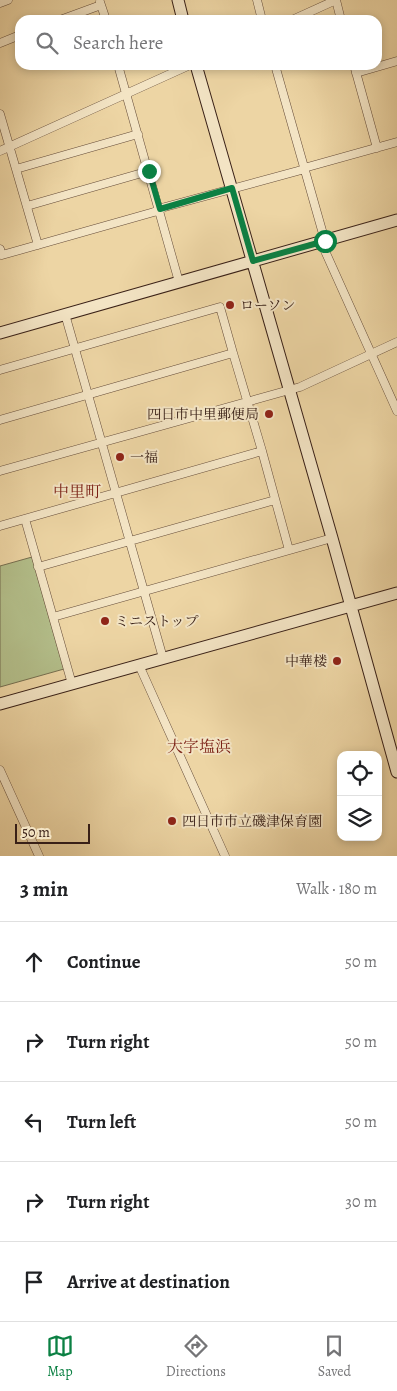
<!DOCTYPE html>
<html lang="en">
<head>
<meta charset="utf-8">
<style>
	:root { --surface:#fff; --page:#f2f2f2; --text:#202124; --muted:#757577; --line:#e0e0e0; --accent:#0b8043 }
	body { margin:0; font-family:Alegreya,"Noto Serif JP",serif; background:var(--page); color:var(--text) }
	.controls { position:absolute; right:15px; bottom:15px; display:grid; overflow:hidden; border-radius:10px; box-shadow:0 2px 8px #0003 }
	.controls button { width:45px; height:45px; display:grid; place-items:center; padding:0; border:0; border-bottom:1px solid var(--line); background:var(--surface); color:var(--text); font:25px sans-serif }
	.scale { position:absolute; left:15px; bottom:12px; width:75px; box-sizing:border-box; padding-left:5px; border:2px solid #392017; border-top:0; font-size:14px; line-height:18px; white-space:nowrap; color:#392017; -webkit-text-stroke:4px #f3e4c4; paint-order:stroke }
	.stop { position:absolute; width:15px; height:15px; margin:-11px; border:4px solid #0b8043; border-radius:50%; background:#fff }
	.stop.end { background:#0b8043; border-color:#fff; box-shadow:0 1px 5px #0008 }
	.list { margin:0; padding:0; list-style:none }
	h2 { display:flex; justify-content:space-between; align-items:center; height:65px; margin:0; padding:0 20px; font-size:21px }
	h2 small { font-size:16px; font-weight:400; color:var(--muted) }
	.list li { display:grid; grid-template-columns:32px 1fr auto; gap:15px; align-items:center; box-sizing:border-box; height:80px; padding:0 20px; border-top:1px solid var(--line) }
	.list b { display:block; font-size:19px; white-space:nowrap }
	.list em { font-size:16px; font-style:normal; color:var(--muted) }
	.icon { flex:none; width:28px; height:28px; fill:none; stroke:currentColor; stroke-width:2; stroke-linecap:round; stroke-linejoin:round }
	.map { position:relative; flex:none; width:397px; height:856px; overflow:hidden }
	.search { position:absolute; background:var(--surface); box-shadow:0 2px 8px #0003; left:15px; right:15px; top:15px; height:55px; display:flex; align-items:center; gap:12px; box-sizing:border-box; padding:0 18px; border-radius:15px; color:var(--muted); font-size:19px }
	.sheet { height:465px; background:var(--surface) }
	nav { display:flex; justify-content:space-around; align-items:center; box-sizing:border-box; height:70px; border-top:1px solid var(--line); background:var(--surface); font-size:14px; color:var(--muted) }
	nav a { display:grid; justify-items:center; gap:2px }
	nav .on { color:var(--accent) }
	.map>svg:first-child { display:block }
</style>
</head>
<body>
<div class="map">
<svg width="397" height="856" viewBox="0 0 397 856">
	<rect width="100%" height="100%" fill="#edd5a4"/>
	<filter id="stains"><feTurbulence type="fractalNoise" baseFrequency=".004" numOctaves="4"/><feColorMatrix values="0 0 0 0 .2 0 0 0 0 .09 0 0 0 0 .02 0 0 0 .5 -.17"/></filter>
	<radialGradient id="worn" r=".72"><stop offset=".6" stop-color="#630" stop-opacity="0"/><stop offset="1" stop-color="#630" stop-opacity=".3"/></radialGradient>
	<path fill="#b3be8a" stroke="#766f50" d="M32,557l32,112 -64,18v-121z"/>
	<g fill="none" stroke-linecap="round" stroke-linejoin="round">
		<defs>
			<path id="street" d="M257,0l5,20
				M336,0l5,20
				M100,2l6,18
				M0,3l8,-3
				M60,20l41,-15
				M292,20l44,-20
				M0,43l20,-8
				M118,65l61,217
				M275,65l50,176v10l72,160
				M354,65l23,83
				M356,73l41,-12
				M0,114l38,131
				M0,151l190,-86
				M304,168l93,-26
				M16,169l122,-35
				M27,206l122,-35
				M0,249l2,6 152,-43 11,-5 140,-38
				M65,314l98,344
				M0,370l220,-63 13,46
				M0,420l233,-67 29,98 -262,75
				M262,451l27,99
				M0,471l300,-84 97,-45
				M25,519l47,165
				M38,567l237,-67
				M53,617l279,-79
				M139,665l86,191
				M0,770l39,86"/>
			<path id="secondary" d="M178,0l5,20
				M196,65l136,473 65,234
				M0,333l397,-113
				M0,704l397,-111"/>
		</defs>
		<use href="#street" stroke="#664d3a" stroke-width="9"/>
		<use href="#secondary" stroke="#392017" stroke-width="13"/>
		<use href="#street" stroke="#f3e4c4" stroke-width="8"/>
		<use href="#secondary" stroke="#f3e4c4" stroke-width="11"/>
	</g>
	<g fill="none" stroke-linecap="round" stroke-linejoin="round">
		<path stroke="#0b8043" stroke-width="6" d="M149,171l11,38 72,-21 21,73 72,-20"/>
	</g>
	<g fill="#8f2418" stroke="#f3e4c4" stroke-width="2">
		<circle cx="230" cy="305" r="5"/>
		<circle cx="269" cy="414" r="5"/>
		<circle cx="120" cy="457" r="5"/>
		<circle cx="105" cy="621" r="5"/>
		<circle cx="337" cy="661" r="5"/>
		<circle cx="172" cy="821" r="5"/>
	</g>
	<g text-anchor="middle" stroke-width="4" stroke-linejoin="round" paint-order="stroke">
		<g font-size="14" fill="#392017" stroke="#f3e4c4" text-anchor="start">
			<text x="240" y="310">ローソン</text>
			<text x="259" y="419" text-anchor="end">四日市中里郵便局</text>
			<text x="130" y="462">一福</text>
			<text x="115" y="626">ミニストップ</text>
			<text x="327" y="666" text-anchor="end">中華楼</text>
			<text x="182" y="826">四日市市立磯津保育園</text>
		</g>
		<g font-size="16" fill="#7a1f14" stroke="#f3e4c4">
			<text x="77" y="497">中里町</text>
			<text x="199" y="752">大字塩浜</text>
		</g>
	</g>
	<rect width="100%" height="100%" filter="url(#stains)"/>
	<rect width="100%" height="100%" fill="url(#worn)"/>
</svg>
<div class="controls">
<button><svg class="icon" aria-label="locate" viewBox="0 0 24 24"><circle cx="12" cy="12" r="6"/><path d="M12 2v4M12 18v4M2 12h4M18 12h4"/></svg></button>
<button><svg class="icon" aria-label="layers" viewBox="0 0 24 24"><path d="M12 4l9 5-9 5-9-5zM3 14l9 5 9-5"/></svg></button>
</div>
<div class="scale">50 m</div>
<div class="stop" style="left:325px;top:241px"></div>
<div class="stop end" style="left:149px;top:171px"></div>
<div class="search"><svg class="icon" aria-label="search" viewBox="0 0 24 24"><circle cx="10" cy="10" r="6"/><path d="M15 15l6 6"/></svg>Search here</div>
</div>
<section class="sheet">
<h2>3 min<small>Walk · 180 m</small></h2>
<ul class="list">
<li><svg class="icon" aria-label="ahead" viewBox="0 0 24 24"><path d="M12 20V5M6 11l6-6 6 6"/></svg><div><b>Continue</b></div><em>50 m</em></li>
<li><svg class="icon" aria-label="right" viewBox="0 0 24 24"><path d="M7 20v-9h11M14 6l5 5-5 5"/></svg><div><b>Turn right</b></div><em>50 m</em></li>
<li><svg class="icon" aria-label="left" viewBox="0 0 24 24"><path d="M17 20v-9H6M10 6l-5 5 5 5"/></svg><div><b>Turn left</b></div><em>50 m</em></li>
<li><svg class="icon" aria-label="right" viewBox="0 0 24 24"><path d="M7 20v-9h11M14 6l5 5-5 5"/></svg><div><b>Turn right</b></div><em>30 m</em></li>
<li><svg class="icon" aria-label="arrive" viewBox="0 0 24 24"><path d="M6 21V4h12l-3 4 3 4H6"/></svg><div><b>Arrive at destination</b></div></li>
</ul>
</section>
<nav>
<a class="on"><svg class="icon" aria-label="map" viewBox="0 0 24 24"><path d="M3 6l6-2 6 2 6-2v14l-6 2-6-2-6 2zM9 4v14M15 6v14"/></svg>Map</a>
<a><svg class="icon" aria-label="directions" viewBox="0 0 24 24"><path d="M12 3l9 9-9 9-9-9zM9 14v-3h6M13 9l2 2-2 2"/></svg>Directions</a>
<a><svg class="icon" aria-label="saved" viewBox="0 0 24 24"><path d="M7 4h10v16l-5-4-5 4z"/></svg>Saved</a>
</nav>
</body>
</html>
